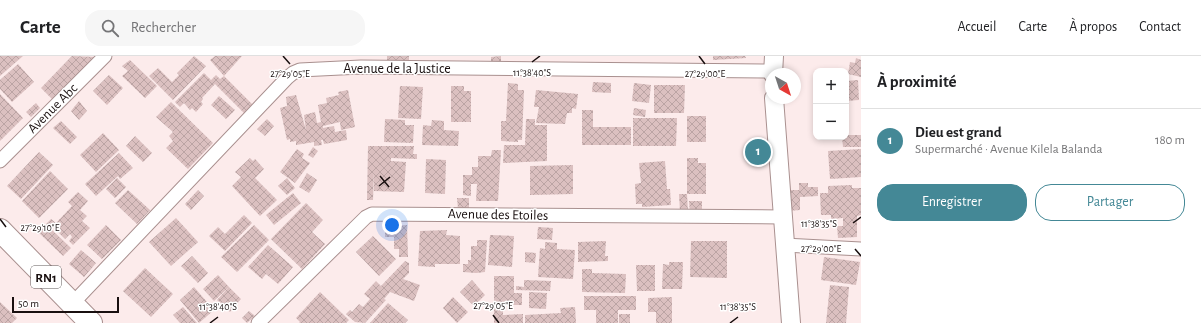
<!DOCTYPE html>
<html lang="fr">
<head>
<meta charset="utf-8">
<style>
	:root { --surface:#fff; --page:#f6f6f6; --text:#202124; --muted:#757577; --line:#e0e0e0; --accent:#448896 }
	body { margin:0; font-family:"Alegreya Sans",sans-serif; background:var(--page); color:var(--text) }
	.controls { position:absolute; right:12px; top:12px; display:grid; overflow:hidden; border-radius:8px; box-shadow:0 2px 6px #0003 }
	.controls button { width:36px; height:36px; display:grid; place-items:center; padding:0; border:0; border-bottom:1px solid var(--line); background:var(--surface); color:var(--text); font:20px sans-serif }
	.compass { position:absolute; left:765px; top:12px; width:36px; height:36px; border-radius:50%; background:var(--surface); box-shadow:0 2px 6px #0003; rotate:141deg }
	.scale { position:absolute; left:12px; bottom:10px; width:107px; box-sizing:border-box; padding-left:4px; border:2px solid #180f0f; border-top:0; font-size:11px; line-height:14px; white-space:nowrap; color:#180f0f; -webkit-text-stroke:3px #fff; paint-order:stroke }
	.you { position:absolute; left:392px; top:169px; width:14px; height:14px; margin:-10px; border:3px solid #fff; border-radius:50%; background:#1a73e8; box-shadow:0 0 0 6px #1a73e833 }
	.badge { display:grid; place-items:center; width:26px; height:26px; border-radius:50%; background:var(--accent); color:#fff; font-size:13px; font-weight:700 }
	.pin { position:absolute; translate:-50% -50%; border:2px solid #fff; box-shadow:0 1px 4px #0006 }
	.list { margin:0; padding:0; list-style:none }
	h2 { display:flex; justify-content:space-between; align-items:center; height:52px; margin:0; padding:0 16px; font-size:17px }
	h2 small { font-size:13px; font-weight:400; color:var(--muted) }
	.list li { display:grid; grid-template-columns:26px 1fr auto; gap:12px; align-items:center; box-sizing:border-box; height:64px; padding:0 16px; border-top:1px solid var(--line) }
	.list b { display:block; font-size:15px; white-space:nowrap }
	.list p { margin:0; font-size:13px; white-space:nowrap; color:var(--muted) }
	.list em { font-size:13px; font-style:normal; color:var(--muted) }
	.actions { display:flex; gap:8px; padding:12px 16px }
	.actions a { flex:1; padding:9px 0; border:1px solid var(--accent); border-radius:16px; text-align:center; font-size:14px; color:var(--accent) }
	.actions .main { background:var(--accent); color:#fff }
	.icon { flex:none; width:22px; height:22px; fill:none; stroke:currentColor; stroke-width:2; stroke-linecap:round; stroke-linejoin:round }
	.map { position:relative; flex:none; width:861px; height:267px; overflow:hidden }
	header { display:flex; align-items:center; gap:24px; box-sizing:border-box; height:56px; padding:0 20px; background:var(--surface); border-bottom:1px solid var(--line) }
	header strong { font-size:19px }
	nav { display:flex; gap:22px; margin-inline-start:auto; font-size:14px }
	.search { width:280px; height:36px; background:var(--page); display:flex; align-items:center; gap:10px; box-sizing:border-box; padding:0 14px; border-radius:16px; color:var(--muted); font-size:15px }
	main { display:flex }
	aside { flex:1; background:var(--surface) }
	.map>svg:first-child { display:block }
</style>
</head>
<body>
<header>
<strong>Carte</strong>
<div class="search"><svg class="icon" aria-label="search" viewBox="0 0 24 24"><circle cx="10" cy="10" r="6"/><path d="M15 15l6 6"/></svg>Rechercher</div>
<nav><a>Accueil</a><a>Carte</a><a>À propos</a><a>Contact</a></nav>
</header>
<main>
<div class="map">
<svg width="861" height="267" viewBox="0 0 861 267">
	<defs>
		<pattern id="building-cross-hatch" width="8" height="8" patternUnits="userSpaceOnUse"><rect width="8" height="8" fill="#dbc0c0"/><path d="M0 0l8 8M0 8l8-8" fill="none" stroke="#bba4a4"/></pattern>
	</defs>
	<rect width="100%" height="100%" fill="#fcebeb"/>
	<path fill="url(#building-cross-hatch)" d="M0,0h23l-23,20z
		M72,0l24,1 -42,44 -13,-13z
		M194,0l12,10 -33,34 -24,-24 9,-8 14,14 7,-7 -2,-2z
		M215,0h27l-18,20 -14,-16z
		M387,0h22v6h-22z
		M501,0v6l-10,1v-6z
		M713,0h32l1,2 -33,2z
		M856,2l5,2v17l-13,-3 2,-12 5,1z
		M130,4l27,26 -12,12 -23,-22 6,-5 -6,-5z
		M18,8l16,18 -22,20 -12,-13v-9z
		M204,17l7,7 5,-5 4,4 4,-3 30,30 -9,8 -30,-30 -13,14 1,1 -2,3 2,2 -7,8 -4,-4 -2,2 -6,-7 -4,4 -5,-5z
		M109,19l14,13 -16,17 -14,-14z
		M858,24l1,20 -13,1v-20z
		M593,26l18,1v10l-19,-1z
		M508,27l10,1v6h6l-2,50h-4v2l-17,-1v-20h5z
		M634,27l17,2 -2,18 -17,-2z
		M654,29h31l-1,28h-30z
		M400,30l23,1 -2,32 -23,-1z
		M451,30h13v5h7v31h-20z
		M348,34l7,37 -14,3 -1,-8 -17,4v2l11,-2 1,6 11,-2 1,10 -23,4 -1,-4h-2l1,5 -8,1v-4l-18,3v-4l-6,1v-3l-3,1 -7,-32 7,-2 -1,-9 10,-2 10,35 -2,-15 11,-3 2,11 4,-1 -3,-17 9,-2 -1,-5 13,-3 -1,-3z
		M536,34l42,4 -2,15 -4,-1v5h-5l-2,11 -29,-1 3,-16h-5z
		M0,38l23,24 -23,23z
		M219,40l16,14 -9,9 -15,-14z
		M79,45l8,10 -8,9 -8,-9z
		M171,46l42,41 -25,26 -22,-21 7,-7 -4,-5 4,-4 -17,-15z
		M36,47l4,5 -9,9 -5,-5z
		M634,52l12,2 -1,7 -12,-2z
		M582,54h11v17h38v18h-49z
		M687,60h19v26h-19z
		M633,62h44l-1,28h-43z
		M267,63l7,7 -9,10 -8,-7z
		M385,63l20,1v5h9l-1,18 -29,-1z
		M526,63h9v6h12v36l-44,2 1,-18h21z
		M432,64l12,1v9l15,1 -1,15 -36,-1 1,-20 8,1z
		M61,65l16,16 -7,7 -17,-16z
		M103,77l16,17 -23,22 -16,-17z
		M846,79h15v12h-18l-1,-10h4z
		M135,80l17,17 -9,9 -17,-16z
		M368,90h46l-1,8h4v5l-26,-1v3l15,1 -2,30 -30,-1v-19l-1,28h-6z
		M313,91l5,4 -5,7 -5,-3z
		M297,93l7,5 -2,4 8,5 -15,20 -15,-11z
		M861,93v28l-31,2 -2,-28z
		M492,94h9l-3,51h-22l1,-17h-6v12l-8,-1v-20h9v-8h6v-11h13z
		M39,96l14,13 -32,34 -14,-13z
		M119,97l14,15 -13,11 -2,-3 -22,20 -11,-12z
		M250,102l3,3 2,-2 9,10 -9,9 22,22 -17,16 -28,-30 9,-9 -6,-5z
		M687,102h11v5h8v31h-19z
		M426,103l20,1 -1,34 -20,-1z
		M665,105l2,28h3l1,16 -29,2v-3h-6l-1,-20 6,-1 -2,-20z
		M573,109v29l-43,1v-29z
		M50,115l18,18 -29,29 -17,-17z
		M307,117l10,7 -8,13 -10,-6z
		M117,122l9,9 -11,11 -9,-9z
		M287,122l8,10 -8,7 -9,-9z
		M799,127h9v4h10v9l-18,1v13l-12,1v-21h11z
		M852,129v3h9v27l-4,1v21l-19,1 -1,-12h6v-8l-12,1v-4h-10l-1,-22h8v-7z
		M128,134l22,20 -13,14 -22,-21z
		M198,134l6,6 -13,14 -6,-6z
		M78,136l10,9 -8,9 7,6 -5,5 8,7 -17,17 -4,-4 3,-4 -2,-3 -5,5 -12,-12 -2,2 20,19 -8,8 -25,-24 13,-13 5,4 16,-17 -4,-4z
		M293,137l8,10 -27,22 -8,-10z
		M679,138h8l1,18h-8z
		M457,142h12v10l-11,1z
		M689,145h13v13h-12z
		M306,147l17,17 -11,12 13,12 -23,25 -31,-30z
		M244,159l8,8 -27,28 -16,-15 9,-9 7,7z
		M176,162l22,24 -27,24 -22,-24z
		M106,169l15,15 -19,19 -15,-14z
		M254,169l15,15 -32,32 -16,-15z
		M407,169l1,32h-9v-8h-5v-12h-9v-11z
		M538,171l15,1 -1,12 -15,-1z
		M447,174l-1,5 14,1v28h-25v3l-17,-1 2,-35z
		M490,179l24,1 -2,31 -24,-2z
		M373,180l23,23 -17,17 -23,-24z
		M477,184h10l-2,32 -9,1 -13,-1v-8h5v-4h3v-14h6z
		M606,185l-1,15h3v5l-30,1v-20z
		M691,185h36v37l-37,-1z
		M545,186l12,1v6l18,1 -2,29 -35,-2 2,-29 5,1z
		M268,189l25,22 -15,17 -12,-10 -4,5 -14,-12z
		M81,194l15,13 -12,14 -15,-13z
		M525,196l11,1 -1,10 -10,-1z
		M192,200l16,17 -10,10 -17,-17z
		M824,201l36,5 -4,23 -35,-5z
		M405,205l4,2v10l-6,6 17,6 -6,16 -24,-9 -6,7 2,1 -21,23 -10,-1 -9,-8 4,-4 2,2 7,-8 4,3 7,-8 -6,-5 12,-13 5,5z
		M669,206h14l-1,27h-20l1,-25 6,1z
		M636,209h19v26h-18z
		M145,212l28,26 -22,23 -28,-26z
		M582,213h10v4l34,1 -1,19 -43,-1z
		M218,219l11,12 -15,14 -11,-12z
		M494,220h20v17h8v12h-28z
		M472,224l13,15 -11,11 -14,-14z
		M524,224l27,1 -1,10 -34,-1v-4l8,1z
		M830,229l19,2 -3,36h-20z
		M194,231l20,23 -15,13 -19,-23z
		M229,231l12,12 -11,13 -13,-12z
		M320,236l29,28 -3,3h-47l1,-1 -4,-4z
		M529,236l18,1 -1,16 -17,-1z
		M584,240h52v14h-18v13h-22v-13h-12z
		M453,241l15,15 -11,11 -14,-15z
		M672,241v26h-16v-11h-8v-14z
		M0,246l17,16 -5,5h-12z
		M388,247l20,17 -3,3h-35z
		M183,251l14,16h-17l-7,-8z
		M494,251h9v8l20,-1v9h-29z
		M575,251l1,16h-51v-8l36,-2 -1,-5z
		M249,255l6,5 -8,7 -5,-5z
		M619,258h11v9h-11z"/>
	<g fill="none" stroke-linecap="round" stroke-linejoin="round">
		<defs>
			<path id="street" d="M0,105l105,-105
				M784,189l77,4
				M72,248l215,-226 6,-5 7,-3 61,-3 411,4
				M258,267l108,-106 6,-3 410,3"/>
			<path id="secondary" d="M773,18l1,-18
				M774,42l17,225"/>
			<path id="highway" d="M0,174l91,93"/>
		</defs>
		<use href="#street" stroke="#a9908f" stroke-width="15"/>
		<use href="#secondary" stroke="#a9908f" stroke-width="20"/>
		<use href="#highway" stroke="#a9908f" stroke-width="24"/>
		<use href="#street" stroke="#fff" stroke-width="13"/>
		<use href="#secondary" stroke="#fff" stroke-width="18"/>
		<use href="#highway" stroke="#fff" stroke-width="22"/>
	</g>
	<path fill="none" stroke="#180f0f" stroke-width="1.5" d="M283,0l7,8M699,0l6,8M532,6l8,-6M380,120l9,11M379,130l11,-9M0,163l6,8M853,167l8,-6M855,193l6,7M493,259l6,8M210,267l8,-6M730,267l8,-6"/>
	<g text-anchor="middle" stroke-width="3" stroke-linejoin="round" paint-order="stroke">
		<rect fill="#fff" stroke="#5d5757" stroke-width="1" x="31" y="210" width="30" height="22" rx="3"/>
		<g font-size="13" font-weight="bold" fill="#180f0f">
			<text x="46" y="226">RN1</text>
		</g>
		<g font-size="14" fill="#180f0f" stroke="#fff">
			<text x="397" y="17">Avenue de la Justice</text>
			<text transform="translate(52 52) rotate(-45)" y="5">Avenue Abc</text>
			<text transform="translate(498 158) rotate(1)" y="5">Avenue des Etoiles</text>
		</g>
	</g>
	<g font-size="10" text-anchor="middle" fill="#180f0f" stroke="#fff" stroke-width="3" stroke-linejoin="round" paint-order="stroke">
		<text x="532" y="20">11°38'40"S</text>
		<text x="705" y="21">27°29'00"E</text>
		<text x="290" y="21">27°29'05"E</text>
		<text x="819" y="171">11°38'35"S</text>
		<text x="40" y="175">27°29'10"E</text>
		<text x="821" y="196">27°29'00"E</text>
		<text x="493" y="253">27°29'05"E</text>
		<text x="218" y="254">11°38'40"S</text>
		<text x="738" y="254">11°38'35"S</text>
	</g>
</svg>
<div class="controls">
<button>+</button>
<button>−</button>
</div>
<svg class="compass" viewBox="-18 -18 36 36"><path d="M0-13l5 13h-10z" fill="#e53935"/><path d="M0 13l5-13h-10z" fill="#757577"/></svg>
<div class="scale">50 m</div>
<div class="you"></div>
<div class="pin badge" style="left:758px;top:96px">1</div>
</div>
<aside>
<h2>À proximité<small></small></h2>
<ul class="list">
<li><span class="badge">1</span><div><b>Dieu est grand</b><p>Supermarché · Avenue Kilela Balanda</p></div><em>180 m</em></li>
</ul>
<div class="actions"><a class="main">Enregistrer</a><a>Partager</a></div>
</aside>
</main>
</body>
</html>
